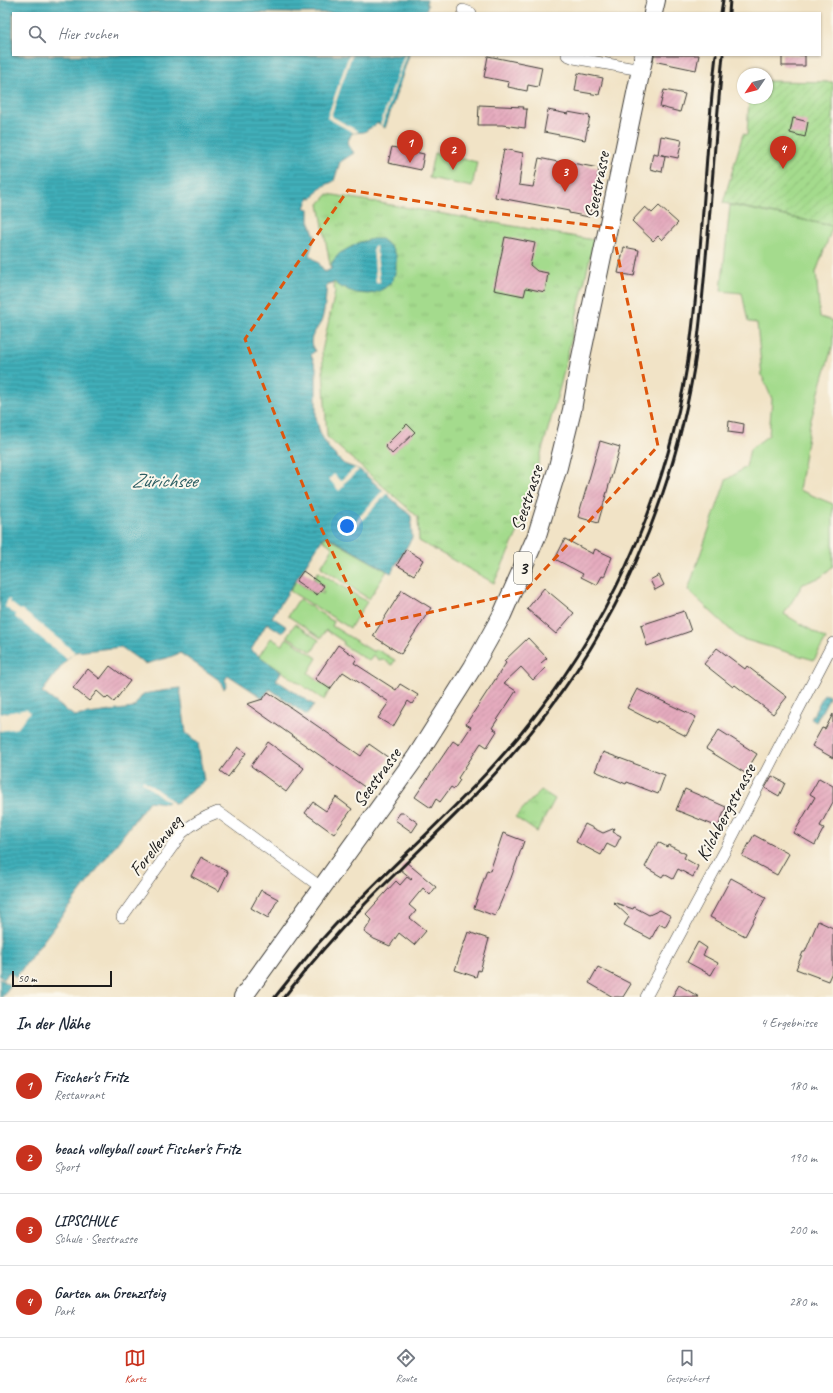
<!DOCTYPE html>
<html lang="de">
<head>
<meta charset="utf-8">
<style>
	:root { --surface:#fff; --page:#f6f6f7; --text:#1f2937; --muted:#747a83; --line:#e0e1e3; --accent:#c8321e }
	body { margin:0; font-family:Caveat,sans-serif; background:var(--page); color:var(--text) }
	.compass { position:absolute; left:737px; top:68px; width:36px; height:36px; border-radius:50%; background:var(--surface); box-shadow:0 1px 3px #0004; rotate:235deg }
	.scale { position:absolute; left:12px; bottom:10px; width:100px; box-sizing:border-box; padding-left:4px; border:2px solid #1c1c1c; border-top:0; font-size:11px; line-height:14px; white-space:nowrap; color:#1c1c1c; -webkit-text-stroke:3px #fbf7ec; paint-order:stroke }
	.you { position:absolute; left:347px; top:526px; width:14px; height:14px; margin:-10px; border:3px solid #fff; border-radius:50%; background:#1a73e8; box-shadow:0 0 0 6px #1a73e833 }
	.badge { display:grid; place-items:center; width:26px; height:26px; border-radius:50%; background:var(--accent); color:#fff; font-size:13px; font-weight:700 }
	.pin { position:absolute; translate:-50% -33px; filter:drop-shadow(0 1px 2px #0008) }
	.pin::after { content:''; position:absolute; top:21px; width:14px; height:12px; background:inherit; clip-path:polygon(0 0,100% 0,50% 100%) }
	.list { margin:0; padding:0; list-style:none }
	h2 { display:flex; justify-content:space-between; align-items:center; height:52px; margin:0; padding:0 16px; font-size:17px }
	h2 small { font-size:13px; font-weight:400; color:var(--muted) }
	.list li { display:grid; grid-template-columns:26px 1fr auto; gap:12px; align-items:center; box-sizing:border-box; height:72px; padding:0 16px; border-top:1px solid var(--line) }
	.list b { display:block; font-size:15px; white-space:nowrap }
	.list p { margin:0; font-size:13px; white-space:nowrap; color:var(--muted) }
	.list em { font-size:13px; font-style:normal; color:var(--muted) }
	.icon { flex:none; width:22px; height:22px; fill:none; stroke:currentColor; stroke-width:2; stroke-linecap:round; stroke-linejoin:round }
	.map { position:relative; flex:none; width:833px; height:997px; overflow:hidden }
	.search { position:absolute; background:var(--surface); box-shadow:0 1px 3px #0004; left:12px; right:12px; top:12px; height:44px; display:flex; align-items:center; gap:10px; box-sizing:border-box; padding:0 14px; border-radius:0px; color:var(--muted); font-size:15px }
	.sheet { height:340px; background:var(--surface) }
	nav { display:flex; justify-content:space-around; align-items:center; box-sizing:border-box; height:56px; border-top:1px solid var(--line); background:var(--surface); font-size:11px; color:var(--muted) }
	nav a { display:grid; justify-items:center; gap:2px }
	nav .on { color:var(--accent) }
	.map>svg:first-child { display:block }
</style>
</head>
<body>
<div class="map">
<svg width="833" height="997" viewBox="0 0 833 997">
	<defs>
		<pattern id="park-tufts" width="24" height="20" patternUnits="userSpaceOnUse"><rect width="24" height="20" fill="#a4db8d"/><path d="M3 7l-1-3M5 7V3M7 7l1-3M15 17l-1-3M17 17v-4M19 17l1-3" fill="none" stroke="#8dbb79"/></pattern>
		<pattern id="garden-furrows" width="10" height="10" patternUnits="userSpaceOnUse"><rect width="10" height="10" fill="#a4db8d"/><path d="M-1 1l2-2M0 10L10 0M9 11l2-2" fill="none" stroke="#8dbb79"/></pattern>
		<pattern id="water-rules" width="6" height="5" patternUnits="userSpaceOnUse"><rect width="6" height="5" fill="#3fafb9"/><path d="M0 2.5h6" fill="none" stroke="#348e96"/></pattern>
		<pattern id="building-hatch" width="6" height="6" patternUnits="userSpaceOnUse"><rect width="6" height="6" fill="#e5abbe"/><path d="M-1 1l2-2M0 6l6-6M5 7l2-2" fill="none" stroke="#c493a3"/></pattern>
	</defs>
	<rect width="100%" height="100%" fill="#fbf7ec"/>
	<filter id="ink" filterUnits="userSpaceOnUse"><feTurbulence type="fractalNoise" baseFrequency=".025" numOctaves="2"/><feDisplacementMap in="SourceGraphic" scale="8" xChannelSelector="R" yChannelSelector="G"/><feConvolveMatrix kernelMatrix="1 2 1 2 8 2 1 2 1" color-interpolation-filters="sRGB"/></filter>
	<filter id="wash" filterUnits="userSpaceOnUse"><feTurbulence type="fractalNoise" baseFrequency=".012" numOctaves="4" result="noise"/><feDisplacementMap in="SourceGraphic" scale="16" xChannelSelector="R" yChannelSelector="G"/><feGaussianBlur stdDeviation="0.9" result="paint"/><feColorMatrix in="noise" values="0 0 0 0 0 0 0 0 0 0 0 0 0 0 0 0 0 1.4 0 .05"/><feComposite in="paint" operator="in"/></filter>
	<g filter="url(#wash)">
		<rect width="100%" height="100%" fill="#f1e3c6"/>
		<path fill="#a4db8d" stroke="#607c54" d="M434,153l43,9 -5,25 -43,-9z
			M730,205l103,21 -17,46 4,45 13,4v23l-23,79 -11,67 34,14v62l-12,11 -18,7 -19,30 42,25 -12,21 -75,-22 -51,-48 38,-110 20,-13 4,-18 19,-14 3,-36 -10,-23 -5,-53 -9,-1 -6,-29 -21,-2z
			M325,536l62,35 -18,28 -48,-32 10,-16 1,-4 -9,-7z
			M319,572l48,30 -17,26 -60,-37 6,-10 20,14 3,-4 4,3 1,-2 -3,-3 2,-4 -9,-6 3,-6z
			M299,599l35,23 -2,4 42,26 2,-3 19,11 -3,5 -10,-6 -3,1 -6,-5 -4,6 -26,-16 1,-3 -18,-12 -5,8 -33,-22z
			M295,624l24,16 -7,12 -25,-16z
			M271,638l11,7 5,-7 30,20 -9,15 22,16 -6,11 -65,-44z"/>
		<path fill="url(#park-tufts)" stroke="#607c54" d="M328,194l266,46 -33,143 -40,142 -27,58 -75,-42 -1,-24 -91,-80 -5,-86 13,-59 -16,-88z
			M541,790l14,9 -18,33 -22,-15z"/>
		<path fill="url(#garden-furrows)" stroke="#607c54" d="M767,81l66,1v144l-110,-23 20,-69 4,1 2,-37h18z"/>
		<path fill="url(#water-rules)" stroke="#2e666a" d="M0,0h427l-1,4 2,1 -3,8h-412v42h396l-24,73 -7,-5 -14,9 -12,1 -5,10 7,10 -14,9 -6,19 -14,7 -7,10 -4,-1 -4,11 4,1v12l6,15 -6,19 9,7 7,10 6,-3 1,-7 8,-9 20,-11 13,-3h8l9,7 6,9v16l-5,12 -8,6 -9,4 -6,1 -11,-1 -9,-3 -4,-3 -2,1 -5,-3 -2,-3 -8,2c-1,10 -2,28 -6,38 -3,6 -10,13 -10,20 0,3 2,6 4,9l-4,4 5,12v50l4,16 10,17 14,14 16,6 51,46 1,22 -21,35 -66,-38 -53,82 15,10 -5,6 -15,-10 -16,27 30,22 -5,8 38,25 -8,10 -36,-26 -7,9 -35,-23 -3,5 2,4 -3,5 -5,-9 -39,-27 -13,5 -22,6 -24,-17 -46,5 -8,7 -25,33 32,24 59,-8 10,-14 37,-6 6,45 12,10 6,38 -29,23 -4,-4 -5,3 -17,-2 -133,176 -7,-5 -5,7 -4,-3z
			M824,694l6,2 -14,26 -5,-3z
			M0,978l10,8 -8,11h-2z"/>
		<path fill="#f1e3c6" d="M349,55h3l-21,61 27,15v1l-4,1 -27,-15z
			M404,55h2l-24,71 -2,-1z
			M376,246l4,36 -4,1 -3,-36z
			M355,468l4,2 -16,14 1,2 -5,5 -10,-12 5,-5 6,7z
			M383,490l4,3 -30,33 -3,-3z
			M8,599l2,1v2l10,8 1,-1 54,43 -8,7 -52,-42 1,-2 -11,-8z
			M27,709l3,3 -12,16 -18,3v-17z
			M143,780l28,20 -3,2 -26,-20z"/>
		<g id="blocks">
			<path fill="url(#building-hatch)" d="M654,55h45l-3,15 -43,-9z
				M782,55h23v11h-23z
				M488,56l54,11 -4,20 -10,-2 -1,6 -19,-4 1,-5 -25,-5z
				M578,73l25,5 -4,17 -24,-4z
				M664,90l21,4 -5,18 -20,-5z
				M479,105l45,2 -1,2h4l-2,19 -23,-3h-24z
				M548,110l20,4v-2l22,4 -5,24 -41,-8z
				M793,118l15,4 -3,15 -15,-4z
				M661,136l21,4 -4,18 -20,-4z
				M392,147l32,7 -3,16 -33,-7z
				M504,149l19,4 -4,32 14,2 6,-29 33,7v-2l27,5 -6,41 -2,-1 -2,9 -20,-4v-2l-74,-14z
				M653,153l12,3 -3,16 -12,-3z
				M659,206l19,17 -16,17 -4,-4 -5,5 -21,-20 13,-14 7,6z
				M505,237l30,6 -5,22 7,6 11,2 -3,19 -19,-4 -2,8 -30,-6z
				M624,247l15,3 -5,26 -16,-3z
				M729,421l15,3 -1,10 -15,-2z
				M407,424l8,8 -23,22 -7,-8z
				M600,441l20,6 -22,76 -20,-6z
				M565,539l28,15 2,-5 17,8 -8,20 -2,-1 -5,9 -16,-8 2,-3 -28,-15z
				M406,549l17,11 -9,15 -17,-10z
				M303,571l21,15 -7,9 -21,-14z
				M659,575l5,10 -9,5 -5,-10z
				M544,588l30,25 -18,21 -29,-25z
				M402,590l29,18 -30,46 -28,-18z
				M684,611l7,20 -44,15 -6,-21z
				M528,638l19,20 -6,5 5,5 -13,12 -12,-13 -17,16 12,8 -24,37 5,3 -10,16 -6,-4 -23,35 2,2 -6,9 -3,-2 -11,15 -4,-3 -5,9 -16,-11 38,-56 6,4 12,-18 -5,-3 40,-61 -2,-2z
				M338,645l19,13 -3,5 42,27 4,-6 18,11 -6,9 -4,-3 -15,26 -15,-9 11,-16 -46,-30 -13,17 -15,-10z
				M717,648l28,21 2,-3 40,31 -14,17 -38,-29 -2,2 -29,-23z
				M110,666l20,15 -16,21 -6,-5 -2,2 -9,-8 -8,10 -16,-13 15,-19 12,10z
				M637,689l59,28 -10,19 -29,-15 -1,2 -29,-15z
				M268,692l93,64 8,-12 20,14 -23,30 -119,-84 16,-5z
				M833,714v44l-21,-12 10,-18 3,1z
				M719,730l38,24 -12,19 -39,-24z
				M268,742l36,26 -18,24 -35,-26z
				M238,747l8,6 -18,24 -8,-6z
				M603,752l62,23 -7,19 -31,-12 -1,2 -31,-13z
				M772,776l13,7 -6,13 -14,-8z
				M819,778l14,8v16l-13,24 4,2 -9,17 -21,-12 21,-36 -5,-3z
				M685,789l41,18 -8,20 -42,-17z
				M336,797l16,12 -18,25 -29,-21 8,-11 13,9z
				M400,813h4l14,10 -6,9 -17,-12z
				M585,824l18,9 12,-5 -2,4 8,4 -6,12 -8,-4 -6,11 -25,-13z
				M503,833l21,8 -13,37 -16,38 -21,-8 13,-38 3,1z
				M754,835l35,19 -12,21 -35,-19z
				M658,842l9,5 1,-2 18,9 -2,4 14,8 -5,11 -15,-8 -5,10 -9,-5 -2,3 -17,-10z
				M201,857l27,15 -9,19 -28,-15z
				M406,862l30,25 -6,8 -7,-7 -14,17 7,6 -6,7 16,13 -12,14 -15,-12 -9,13 -16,-7 -10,-7 8,-12 -6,-6 30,-33 4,4 7,-8 4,3 1,-1 -12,-10z
				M731,878l35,19 -21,39 -35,-19z
				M261,890l17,9 -10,19 -17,-10z
				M613,902l20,7 1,-2 15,8 11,-5 11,6 -6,11 -6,-3 -8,15 -27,-14 5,-8z
				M818,921l15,7v42l-5,11 -32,-12 7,-17h2z
				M468,932l21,7 -9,32 -2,-1 -2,7 -21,-7z
				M698,942l9,6 -4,7 15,8 -7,12 -24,-13z
				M598,967l33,17 -8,13h-10l-24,-14z
				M679,985l20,12h-27z"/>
		</g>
	</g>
	<g filter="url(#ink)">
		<use href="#blocks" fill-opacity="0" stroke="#3c3a36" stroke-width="1"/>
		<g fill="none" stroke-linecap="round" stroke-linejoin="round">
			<defs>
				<path id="minor" d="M463,10l8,3
					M567,55l7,3 67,12
					M122,917l60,-84c11,-10 22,-16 36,-21l104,76
					M646,997l82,-152 105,-202"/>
				<path id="primary" d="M653,13l3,-13
					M243,997l173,-240 57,-90 29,-52 35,-80 21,-68 14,-57 8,-48 64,-307"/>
			</defs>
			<use href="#minor" stroke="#3c3a36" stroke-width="12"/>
			<use href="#primary" stroke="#3c3a36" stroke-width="20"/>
			<use href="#minor" stroke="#fff" stroke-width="11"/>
			<use href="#primary" stroke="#fff" stroke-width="18"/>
			<path stroke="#1c1c1c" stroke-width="3" d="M721,13l2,-13
				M729,13l1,-13
				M275,997l40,-50 20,-22c66,-70 141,-132 199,-208 84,-107 138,-236 156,-371 13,-96 15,-194 26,-291
				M284,997c26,-33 53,-64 82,-94 56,-57 116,-110 166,-172 85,-104 140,-230 162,-363 7,-44 10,-89 14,-134 5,-60 9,-120 15,-179"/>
		</g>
	</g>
	<path fill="none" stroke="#de560d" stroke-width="3" stroke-dasharray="8 5" stroke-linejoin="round" d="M348,190l131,21 133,17 46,218 -134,146 -157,34 -53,-113 -69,-174z"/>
	<g text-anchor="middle" stroke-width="4" stroke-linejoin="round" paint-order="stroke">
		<rect fill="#fbf7ec" stroke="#5f5e5a" stroke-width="1" x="514" y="552" width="18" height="32" rx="3"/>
		<g font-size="18" font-weight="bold" fill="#1c1c1c">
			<text x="523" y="574">3</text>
		</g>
		<g font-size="19" fill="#1c1c1c" stroke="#fbf7ec">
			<text transform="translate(596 185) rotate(-79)" y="7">Seestrasse</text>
			<text transform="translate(526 498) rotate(-72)" y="7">Seestrasse</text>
			<text transform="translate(376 777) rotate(-54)" y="7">Seestrasse</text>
			<text transform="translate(725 812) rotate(-62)" y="7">Kilchbergstrasse</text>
			<text transform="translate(155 845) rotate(-51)" y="7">Forellenweg</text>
		</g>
		<g font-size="20" font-style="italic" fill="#2c5e63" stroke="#fbf7ec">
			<text x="164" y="487">Zürichsee</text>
		</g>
	</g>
</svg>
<svg class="compass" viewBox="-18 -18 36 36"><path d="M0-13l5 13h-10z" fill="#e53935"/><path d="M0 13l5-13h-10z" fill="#747a83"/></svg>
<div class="scale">50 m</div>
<div class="you"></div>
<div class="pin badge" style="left:410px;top:163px">1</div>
<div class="pin badge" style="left:453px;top:170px">2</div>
<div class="pin badge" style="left:565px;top:192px">3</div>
<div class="pin badge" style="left:783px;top:169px">4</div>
<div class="search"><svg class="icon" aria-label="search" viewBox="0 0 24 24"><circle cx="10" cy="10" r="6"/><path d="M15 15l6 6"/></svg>Hier suchen</div>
</div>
<section class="sheet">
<h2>In der Nähe<small>4 Ergebnisse</small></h2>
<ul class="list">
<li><span class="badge">1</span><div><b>Fischer's Fritz</b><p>Restaurant</p></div><em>180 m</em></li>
<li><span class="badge">2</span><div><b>beach volleyball court Fischer's Fritz</b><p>Sport</p></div><em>190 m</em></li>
<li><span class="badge">3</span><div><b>LIPSCHULE</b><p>Schule · Seestrasse</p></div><em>200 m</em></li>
<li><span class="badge">4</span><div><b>Garten am Grenzsteig</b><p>Park</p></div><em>280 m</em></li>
</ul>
</section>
<nav>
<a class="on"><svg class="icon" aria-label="map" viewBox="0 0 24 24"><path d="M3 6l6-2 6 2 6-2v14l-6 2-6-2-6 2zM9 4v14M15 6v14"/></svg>Karte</a>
<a><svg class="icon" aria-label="directions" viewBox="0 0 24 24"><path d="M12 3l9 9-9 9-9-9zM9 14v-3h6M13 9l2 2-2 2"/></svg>Route</a>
<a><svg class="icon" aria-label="saved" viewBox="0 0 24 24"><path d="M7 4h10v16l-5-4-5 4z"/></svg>Gespeichert</a>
</nav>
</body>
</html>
